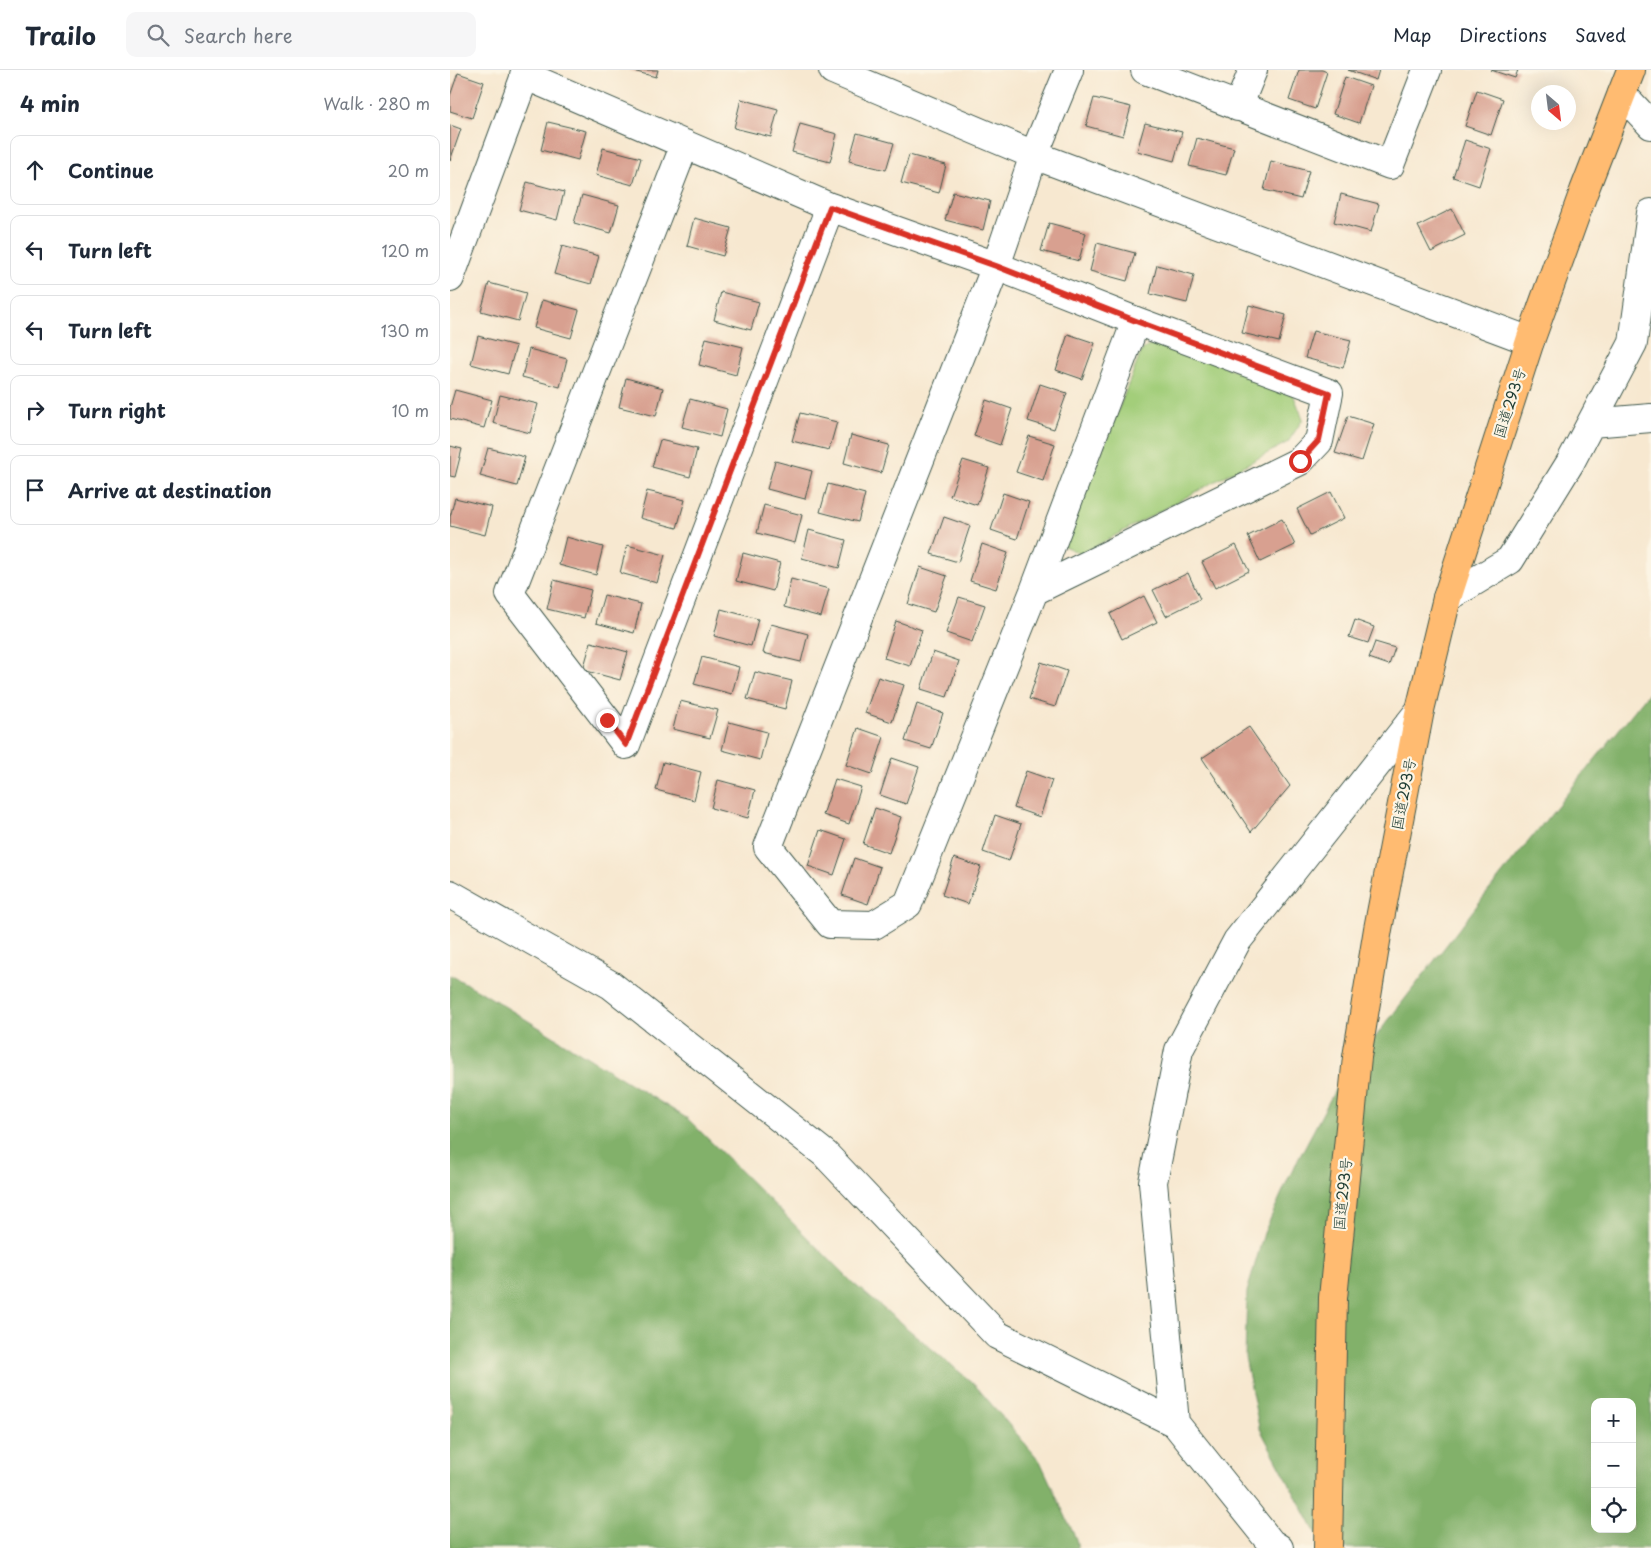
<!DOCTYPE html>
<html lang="en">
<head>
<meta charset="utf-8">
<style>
	:root { --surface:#fff; --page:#f6f6f7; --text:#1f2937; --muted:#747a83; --line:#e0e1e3 }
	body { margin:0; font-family:"Playpen Sans","Klee One",sans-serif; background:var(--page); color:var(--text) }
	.controls { position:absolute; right:15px; bottom:15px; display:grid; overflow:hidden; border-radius:10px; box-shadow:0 5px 20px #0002 }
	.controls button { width:45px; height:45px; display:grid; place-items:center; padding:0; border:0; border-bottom:1px solid var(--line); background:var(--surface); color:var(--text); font:25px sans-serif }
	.compass { position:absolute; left:1081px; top:15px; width:45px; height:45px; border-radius:50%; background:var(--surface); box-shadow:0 5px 20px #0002; rotate:152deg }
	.stop { position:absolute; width:15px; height:15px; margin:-11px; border:4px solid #d93025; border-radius:50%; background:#fff }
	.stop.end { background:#d93025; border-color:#fff; box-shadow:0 1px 5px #0008 }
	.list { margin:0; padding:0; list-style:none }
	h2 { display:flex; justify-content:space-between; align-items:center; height:65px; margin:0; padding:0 20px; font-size:21px }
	h2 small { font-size:16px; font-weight:400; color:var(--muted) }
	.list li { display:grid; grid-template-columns:32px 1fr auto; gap:15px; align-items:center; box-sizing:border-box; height:70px; margin:0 10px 10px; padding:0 10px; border:1px solid var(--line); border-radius:10px }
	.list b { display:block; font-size:19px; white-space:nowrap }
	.list em { font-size:16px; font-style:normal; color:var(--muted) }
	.icon { flex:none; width:28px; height:28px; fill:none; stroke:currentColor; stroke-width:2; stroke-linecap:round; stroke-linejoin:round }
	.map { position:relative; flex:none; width:1201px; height:1478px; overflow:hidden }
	header { display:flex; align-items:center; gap:30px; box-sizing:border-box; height:70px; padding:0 25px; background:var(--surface); border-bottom:1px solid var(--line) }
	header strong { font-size:24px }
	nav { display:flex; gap:28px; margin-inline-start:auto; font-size:18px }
	.search { width:350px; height:45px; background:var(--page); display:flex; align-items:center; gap:12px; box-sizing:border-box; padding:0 18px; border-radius:10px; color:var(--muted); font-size:19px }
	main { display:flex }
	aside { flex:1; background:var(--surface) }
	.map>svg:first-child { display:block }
</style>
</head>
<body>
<header>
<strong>Trailo</strong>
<div class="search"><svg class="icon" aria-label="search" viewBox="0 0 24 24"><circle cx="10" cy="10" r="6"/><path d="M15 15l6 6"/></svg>Search here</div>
<nav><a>Map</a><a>Directions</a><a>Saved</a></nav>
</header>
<main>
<aside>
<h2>4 min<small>Walk · 280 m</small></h2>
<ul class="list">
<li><svg class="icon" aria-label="ahead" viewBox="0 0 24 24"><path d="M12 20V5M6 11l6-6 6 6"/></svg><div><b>Continue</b></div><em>20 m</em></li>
<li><svg class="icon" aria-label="left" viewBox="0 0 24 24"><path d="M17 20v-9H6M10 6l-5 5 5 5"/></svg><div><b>Turn left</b></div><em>120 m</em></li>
<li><svg class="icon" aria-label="left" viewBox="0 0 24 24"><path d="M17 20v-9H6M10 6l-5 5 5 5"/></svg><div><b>Turn left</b></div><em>130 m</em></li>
<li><svg class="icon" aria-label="right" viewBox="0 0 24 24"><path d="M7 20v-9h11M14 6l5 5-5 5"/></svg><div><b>Turn right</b></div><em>10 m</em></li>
<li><svg class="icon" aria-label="arrive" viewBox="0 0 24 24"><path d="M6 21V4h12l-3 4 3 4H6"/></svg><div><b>Arrive at destination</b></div></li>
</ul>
</aside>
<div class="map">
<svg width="1201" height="1478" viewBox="0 0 1201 1478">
	<rect width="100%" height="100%" fill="#fcf5e5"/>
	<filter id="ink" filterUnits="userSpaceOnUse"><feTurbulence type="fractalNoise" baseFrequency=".02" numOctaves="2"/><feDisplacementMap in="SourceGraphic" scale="10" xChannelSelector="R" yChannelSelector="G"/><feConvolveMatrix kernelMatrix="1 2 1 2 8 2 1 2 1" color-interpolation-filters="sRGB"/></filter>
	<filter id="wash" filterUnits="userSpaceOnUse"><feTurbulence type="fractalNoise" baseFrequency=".0096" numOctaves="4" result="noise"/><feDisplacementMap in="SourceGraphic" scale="20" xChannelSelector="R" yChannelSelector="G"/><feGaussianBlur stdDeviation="1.12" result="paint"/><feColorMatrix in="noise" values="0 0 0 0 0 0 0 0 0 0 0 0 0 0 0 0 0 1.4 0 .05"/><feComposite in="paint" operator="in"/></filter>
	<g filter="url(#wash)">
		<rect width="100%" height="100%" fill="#f7e8d0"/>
		<path fill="#a3ce7a" stroke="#618657" d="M709,270l134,54 10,25 -15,23 -207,112 -17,-8 78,-196z"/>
		<path fill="#82b16a" stroke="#50774f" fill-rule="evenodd" d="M1201,620v858h-321l-16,-18 -55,-103 -14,-70 2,-65 17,-59 25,-56 47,-89 146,-189zM1145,1332h37v127h-37z
			M0,905l28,15 210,129 166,165 120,100 66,77 36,78 2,9h-628v-116l3,-21 -3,-12z"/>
		<g id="blocks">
			<path fill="#d8a090" d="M179,0h29l-2,7z
				M849,0h23l5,2 -12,37 -26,-9z
				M898,0h31l-3,10z
				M1041,0h27l-3,8z
				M8,3l26,9 -12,36 -22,-7v-15z
				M895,7l26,9 -12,37 -26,-9z
				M1027,20l26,9 -12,36 -26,-9z
				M644,28l37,9 -8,29 -37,-10z
				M291,29l37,10 -7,28 -37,-9z
				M98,52l38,9 -8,29 -37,-10z
				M695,53l37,9 -8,29 -37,-10z
				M350,54l37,10 -7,28 -38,-10z
				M0,55l11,4 -11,32z
				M407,63l37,10 -8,27 -37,-9z
				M747,68l37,10 -8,27 -37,-9z
				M1015,70l26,9 -12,37 -26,-9z
				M153,78l38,10 -8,27 -37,-10z
				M459,85l37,10 -7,28 -38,-10z
				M821,91l38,10 -8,28 -37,-9z
				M77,112l37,10 -7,28 -38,-10z
				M503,122l37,9 -7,29 -38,-10z
				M891,124l38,10 -8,28 -37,-10z
				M132,125l37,10 -8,28 -37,-10z
				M1002,139l13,26 -34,17 -13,-26z
				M244,148l37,10 -8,28 -36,-10z
				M599,153l37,10 -7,28 -38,-10z
				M647,173l38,10 -8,28 -37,-10z
				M112,176l37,10 -8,28 -37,-10z
				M707,195l37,10 -7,28 -37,-9z
				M39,213l37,10 -8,28 -37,-10z
				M271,222l38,10 -8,28 -37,-10z
				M92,230l37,10 -8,28 -37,-10z
				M799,235l37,10 -7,27 -37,-9z
				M863,261l38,9 -8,28 -38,-10z
				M618,264l27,9 -13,36 -26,-9z
				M28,266l38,10 -8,28 -37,-10z
				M256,268l37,9 -7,28 -37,-10z
				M79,279l38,10 -7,28 -38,-10z
				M176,308l37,10 -7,28 -37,-9z
				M590,314l27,9 -13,36 -26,-8z
				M5,320l37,10 -8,28 -34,-9v-12z
				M50,325l38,9 -8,29 -37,-10z
				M240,329l37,10 -7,28 -38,-10z
				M536,330l26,9 -12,36 -26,-9z
				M350,343l37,9 -8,28 -37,-9z
				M898,346l26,8 -12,37 -27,-8z
				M401,365l38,10 -8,28 -37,-10z
				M579,366l26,8 -12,37 -27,-9z
				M210,370l37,9 -7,28 -38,-10z
				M0,376l12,3 -7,28 -5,-1z
				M38,378l37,9 -8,29 -37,-10z
				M513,390l26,8 -12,37 -27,-9z
				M325,391l37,10 -7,28 -38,-10z
				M378,414l37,10 -7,28 -38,-10z
				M197,421l38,9 -8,28 -37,-10z
				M881,422l13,26 -34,17 -13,-26z
				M553,423l26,9 -12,37 -26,-9z
				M5,428l37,9 -7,28 -35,-9v-9z
				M314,435l38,10 -7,28 -38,-10z
				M494,447l26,9 -12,36 -27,-8z
				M832,449l13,26 -35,17 -12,-26z
				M359,460l37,10 -7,28 -37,-10z
				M116,467l37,10 -7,28 -37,-10z
				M532,474l26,9 -12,36 -26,-8z
				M177,475l38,10 -8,28 -37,-10z
				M786,475l13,26 -34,17 -13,-26z
				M293,483l37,10 -7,28 -37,-10z
				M470,497l27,9 -13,36 -26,-8z
				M738,503l12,26 -34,17 -13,-26z
				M341,509l38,10 -8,28 -37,-10z
				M104,510l37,10 -7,28 -37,-9z
				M154,525l37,9 -7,29 -38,-10z
				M694,526l13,26 -35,17 -12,-25z
				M509,527l26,8 -13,37 -26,-9z
				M271,539l37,10 -7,27 -37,-10z
				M905,550l19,7 -6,16 -19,-6z
				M446,551l26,9 -12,36 -26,-8z
				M321,554l37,10 -7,28 -38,-9z
				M141,572l37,10 -8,28 -37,-10z
				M925,572l20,6 -6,17 -20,-7z
				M483,582l26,9 -12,36 -26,-8z
				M252,587l37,10 -7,27 -38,-10z
				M591,592l26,9 -12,36 -26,-8z
				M305,602l37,9 -7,28 -38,-10z
				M428,607l26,8 -12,37 -27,-9z
				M230,631l38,9 -8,28 -37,-9z
				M467,634l26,9 -12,36 -26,-8z
				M279,652l38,10 -7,28 -38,-10z
				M799,657l41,59 -39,46 -49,-74z
				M408,658l26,9 -12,37 -26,-9z
				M442,688l27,9 -13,37 -26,-9z
				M213,692l38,10 -7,28 -38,-10z
				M576,701l26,9 -12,37 -26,-9z
				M385,709l26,8 -12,37 -26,-9z
				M268,710l37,10 -7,28 -37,-10z
				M425,738l26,9 -12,36 -26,-9z
				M545,745l26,9 -12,37 -26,-9z
				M370,760l26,9 -12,36 -26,-9z
				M404,788l26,9 -12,37 -26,-9z
				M504,788l27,9 -13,37 -26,-9z"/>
		</g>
	</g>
	<g filter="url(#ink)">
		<use href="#blocks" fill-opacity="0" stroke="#3f574b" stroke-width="1"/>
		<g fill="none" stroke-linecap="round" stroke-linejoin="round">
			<defs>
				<path id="minor" d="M383,0l201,85 496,186
					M619,0l-35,85 -38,111 -228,581 62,77 44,1 34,-21 126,-313 102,-270
					M695,0l245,95 37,-95
					M74,5l306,132 166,59 140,55 193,72 -10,48 -19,20 -266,130
					M1172,24l29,31
					M788,37l15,-37
					M235,74l-175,450 116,151 204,-538
					M0,208l77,-208
					M1141,353l60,-5
					M997,528l63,-38 60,-97 63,-120 18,-130
					M0,824l161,91 214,169 172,181 178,88 96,120 8,5
					M725,1353l-22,-241 26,-132 58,-109 183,-231"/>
				<path id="highway" d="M878,1478l5,-250 24,-241 21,-128 42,-219 27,-112 83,-257 54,-150 47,-121"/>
			</defs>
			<use href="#minor" stroke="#3f574b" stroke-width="30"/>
			<use href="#highway" stroke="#3f574b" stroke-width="30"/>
			<use href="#minor" stroke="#fff" stroke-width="28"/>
			<use href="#highway" stroke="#ffbb71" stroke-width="28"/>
		</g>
	</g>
	<g fill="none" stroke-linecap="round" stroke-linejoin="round" filter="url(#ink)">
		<path stroke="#d93025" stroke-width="6" d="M157,650l19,25 204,-538 166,59 140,55 193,72 -10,47 -19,21"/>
	</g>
	<g text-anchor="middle" stroke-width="4.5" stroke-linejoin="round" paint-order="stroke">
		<g font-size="15" fill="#1f3d34" stroke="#fcf5e5">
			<text transform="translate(1060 333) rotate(-72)" y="5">国道293号</text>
			<text transform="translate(954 724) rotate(-79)" y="5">国道293号</text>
			<text transform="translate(893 1124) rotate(-84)" y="5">国道293号</text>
		</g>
	</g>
</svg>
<div class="controls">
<button>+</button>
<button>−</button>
<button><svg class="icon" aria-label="locate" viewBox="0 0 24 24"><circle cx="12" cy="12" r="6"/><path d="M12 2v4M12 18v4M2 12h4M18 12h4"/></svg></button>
</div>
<svg class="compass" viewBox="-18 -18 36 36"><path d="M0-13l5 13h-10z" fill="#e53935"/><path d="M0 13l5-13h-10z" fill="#747a83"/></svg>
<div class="stop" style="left:850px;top:391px"></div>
<div class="stop end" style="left:157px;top:650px"></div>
</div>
</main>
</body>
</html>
